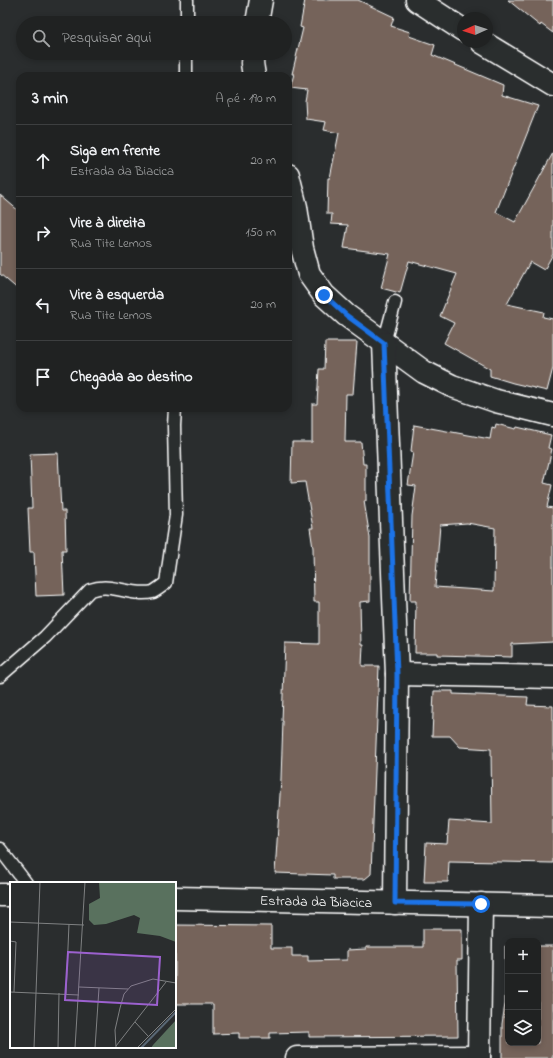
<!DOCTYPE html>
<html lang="pt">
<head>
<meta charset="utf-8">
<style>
	:root { --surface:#202222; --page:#2d2f2f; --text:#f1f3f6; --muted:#a2a4a5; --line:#3d3f40 }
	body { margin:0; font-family:"Indie Flower",sans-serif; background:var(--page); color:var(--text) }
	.controls { position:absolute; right:12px; bottom:12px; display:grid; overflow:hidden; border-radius:8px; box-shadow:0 2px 6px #0003 }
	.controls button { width:36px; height:36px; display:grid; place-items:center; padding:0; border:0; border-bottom:1px solid var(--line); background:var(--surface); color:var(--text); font:20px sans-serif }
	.compass { position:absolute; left:457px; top:12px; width:36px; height:36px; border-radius:50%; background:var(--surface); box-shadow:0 2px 6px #0003; rotate:267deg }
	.stop { position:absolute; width:12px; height:12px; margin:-9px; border:3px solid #1a73e8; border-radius:50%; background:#fff }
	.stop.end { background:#1a73e8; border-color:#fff; box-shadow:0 1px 4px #0008 }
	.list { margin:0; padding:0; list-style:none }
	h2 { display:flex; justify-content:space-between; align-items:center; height:52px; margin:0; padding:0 16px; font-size:17px }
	h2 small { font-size:13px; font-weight:400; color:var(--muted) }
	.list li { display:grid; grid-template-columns:26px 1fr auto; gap:12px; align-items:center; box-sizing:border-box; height:72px; padding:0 16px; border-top:1px solid var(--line) }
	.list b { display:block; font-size:15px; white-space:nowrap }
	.list p { margin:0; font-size:13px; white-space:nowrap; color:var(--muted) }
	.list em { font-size:13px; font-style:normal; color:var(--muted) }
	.icon { flex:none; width:22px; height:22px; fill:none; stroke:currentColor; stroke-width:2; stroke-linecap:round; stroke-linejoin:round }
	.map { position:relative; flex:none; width:553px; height:1058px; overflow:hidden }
	.search { position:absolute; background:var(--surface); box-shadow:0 2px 6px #0003; left:16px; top:16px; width:276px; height:44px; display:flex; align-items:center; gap:10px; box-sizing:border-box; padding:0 14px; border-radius:22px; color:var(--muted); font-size:15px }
	.panel { position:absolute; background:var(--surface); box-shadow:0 2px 6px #0003; left:16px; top:72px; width:276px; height:340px; border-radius:12px }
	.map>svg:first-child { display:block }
</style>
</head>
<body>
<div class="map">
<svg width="553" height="1058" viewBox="0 0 553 1058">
	<rect width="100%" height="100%" fill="#2a2d2e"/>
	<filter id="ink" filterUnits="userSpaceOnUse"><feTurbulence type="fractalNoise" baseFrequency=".025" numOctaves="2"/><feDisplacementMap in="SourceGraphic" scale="8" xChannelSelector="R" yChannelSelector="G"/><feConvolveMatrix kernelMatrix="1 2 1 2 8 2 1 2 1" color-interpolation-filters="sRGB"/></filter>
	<g filter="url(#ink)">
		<path fill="#74645a" stroke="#fff" fill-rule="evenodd" d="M305,0h53l36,17 -3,9 19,6 -1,4 26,9 -3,10 71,30 -1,10 36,11 -42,106 19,10 38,-69v101l-9,16 -14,-8 -23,42 37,8 -1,5 10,2v49l-6,23 -34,-8 -23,-7v-7l-46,-26 10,-20 -14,-7 17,-42 -48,-13 -9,32 -19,-5 9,-34 -46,-6 4,-23 -17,-1 1,-10h-5l1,-36h2l9,-45 -15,-3 2,-8 -20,-3 -1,-18 2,-11 -17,-2 4,-14h-2l11,-46 -3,-1z
			M508,0h45v33l-12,-9 -1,2z
			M0,195l20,17v79l-20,-17z
			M325,342h32l-4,52h-7l-1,48h16l2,22h3v37h-2l6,37v63l-10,1 1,43h2l-1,21h17l-8,208 -6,5h-32v-4l-58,-2 6,-94 2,-58h-1l3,-78 34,1v-42h-5l-1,-54 -3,-20h3l-8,-46 -14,1 1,-41h20v-38h5l2,-35h5z
			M496,424l20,5 1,-2 34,8 -3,13 4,1 -8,34 8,2 -5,22 6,1v134l-41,2v13l-75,-2v-2h-22l1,-52h-6l2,-85 4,-30 -8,-1 5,-33 -2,-1 3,-26 76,14 2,-12 3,1zM467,523l28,5 -1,63 -59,-4 5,-62z
			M58,453l3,58h4l1,39h-4l2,45 -28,1 -2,-44h-4l-2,-44h4l-2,-54z
			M434,691h19v3l75,3 -1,8 26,1v157l-104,-2 -1,21h-24l2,-39 21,1 2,-23 43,3 -1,-75 -31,-2 -10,-11h-18z
			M175,925l96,1v22h21v8h16v5l39,-1v-10l19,-1v-2h57v-18h39v31h-5l1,76 -149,1v-5l-39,1v5h-31v-5l-26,1v-30h-38z
			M505,946h3v97h30v-97h15v112h-51v-34l3,-20z"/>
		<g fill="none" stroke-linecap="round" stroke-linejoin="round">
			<defs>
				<path id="lane" d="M187,23v-23
					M186,76v-23
					M384,343l11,-41
					M0,676l45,-39 45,-47c23,-8 41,7 63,2 4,-2 9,-6 13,-9l10,-68 -2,-89 1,-18
					M0,849l26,34"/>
				<g id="street">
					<path d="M417,0l46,30"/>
					<path d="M257,23l4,-23"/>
					<path d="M482,42l71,43"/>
					<path d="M253,53l-1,10 2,13"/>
					<path d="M288,175l8,32 6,41 7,26 15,21 22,20 78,57 28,14 44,15 57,14"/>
					<path d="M384,343l13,331 -2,229"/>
					<path d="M397,674l156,3"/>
					<path d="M0,895h11"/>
					<path id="s1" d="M175,898l378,8"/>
					<path d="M297,1058l182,-1"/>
					<path d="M479,1058l2,-154"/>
				</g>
			</defs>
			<use href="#lane" stroke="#fff" stroke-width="15"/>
			<use href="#street" stroke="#fff" stroke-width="25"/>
			<use href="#lane" stroke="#2a2d2e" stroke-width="12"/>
			<use href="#street" stroke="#2a2d2e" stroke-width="22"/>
		</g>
	</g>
	<g fill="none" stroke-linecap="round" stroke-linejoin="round" filter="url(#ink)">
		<path stroke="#1a73e8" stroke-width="5" d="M324,295l22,20 38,28 13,331 -2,229 86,1"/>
	</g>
	<g text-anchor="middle" stroke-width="3" stroke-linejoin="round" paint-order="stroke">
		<g font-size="14" fill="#fff" stroke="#2a2d2e">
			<text dy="5" stroke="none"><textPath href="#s1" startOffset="141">Estrada da Biacica</textPath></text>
		</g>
	</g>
	<g transform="translate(10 882)">
		<rect width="166" height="166" fill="#2a2d2e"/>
		<path d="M89,0h77v60l-16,-6 -23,-3 3,-15 -6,-3 -28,9 -12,1 -5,-5v-16l11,-6zM166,138v28h-25l2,-3z" fill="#59715e"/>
		<path fill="none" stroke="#596775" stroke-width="2" d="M131,166l35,-36"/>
		<path fill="none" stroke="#7f8182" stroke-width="1" d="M0,40l74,3M0,59l6,1 -2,50M69,105l49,2M0,110l69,3M56,112l3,-70M125,140l13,14M106,164l50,-64M106,165l-1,-17 5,-22 4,-14 7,-8 22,-7 23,4M24,166l6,-166M48,166l1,-55M65,166l10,-166M85,166l4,-60M127,166l39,-39"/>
		<path fill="#9c61cf" fill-opacity="0.15" stroke="#9c61cf" stroke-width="2" d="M58,70l92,5 -3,48 -92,-5z"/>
		<rect width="166" height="166" fill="none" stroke="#fff" stroke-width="2"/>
	</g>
</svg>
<div class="controls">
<button>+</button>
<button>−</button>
<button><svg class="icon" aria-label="layers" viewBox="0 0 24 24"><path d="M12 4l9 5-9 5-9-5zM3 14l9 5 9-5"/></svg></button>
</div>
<svg class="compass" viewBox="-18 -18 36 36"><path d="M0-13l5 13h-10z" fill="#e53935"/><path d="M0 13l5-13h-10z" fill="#a2a4a5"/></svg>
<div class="stop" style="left:481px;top:904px"></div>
<div class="stop end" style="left:324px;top:295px"></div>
<div class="search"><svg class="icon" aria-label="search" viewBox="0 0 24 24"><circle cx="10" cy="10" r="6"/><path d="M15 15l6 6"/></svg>Pesquisar aqui</div>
<section class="panel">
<h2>3 min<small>A pé · 190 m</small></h2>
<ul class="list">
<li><svg class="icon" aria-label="ahead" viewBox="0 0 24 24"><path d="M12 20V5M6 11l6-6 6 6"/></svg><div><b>Siga em frente</b><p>Estrada da Biacica</p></div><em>20 m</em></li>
<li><svg class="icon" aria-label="right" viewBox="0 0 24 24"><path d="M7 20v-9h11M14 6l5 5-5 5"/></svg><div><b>Vire à direita</b><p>Rua Tite Lemos</p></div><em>150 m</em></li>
<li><svg class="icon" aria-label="left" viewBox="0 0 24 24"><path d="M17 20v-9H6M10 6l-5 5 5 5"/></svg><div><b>Vire à esquerda</b><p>Rua Tite Lemos</p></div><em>20 m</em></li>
<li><svg class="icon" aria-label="arrive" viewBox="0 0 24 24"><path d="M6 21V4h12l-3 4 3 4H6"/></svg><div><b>Chegada ao destino</b></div></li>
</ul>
</section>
</div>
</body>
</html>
